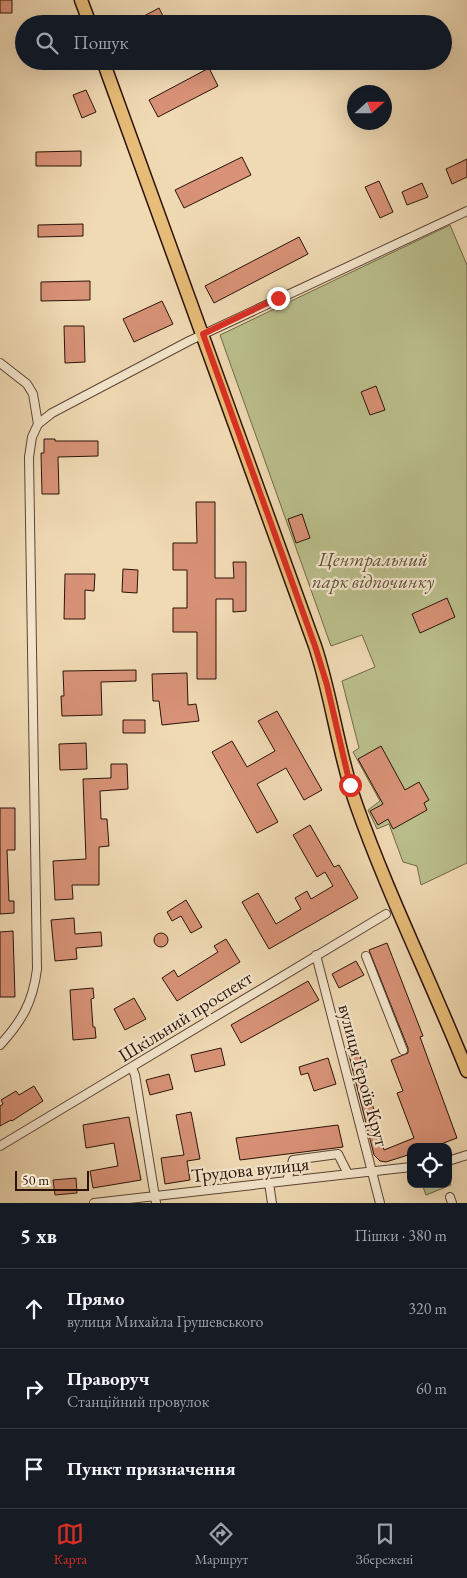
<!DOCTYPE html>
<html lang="uk">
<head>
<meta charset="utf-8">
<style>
	:root { --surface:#171b24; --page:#20242c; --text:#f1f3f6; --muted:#9ea1a6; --line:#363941; --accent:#d93025 }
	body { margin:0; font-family:"EB Garamond",serif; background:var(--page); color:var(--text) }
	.controls { position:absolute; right:15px; bottom:15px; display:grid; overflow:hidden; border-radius:10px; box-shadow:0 5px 20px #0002 }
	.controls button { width:45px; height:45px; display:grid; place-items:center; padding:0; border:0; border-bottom:1px solid var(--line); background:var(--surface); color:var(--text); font:25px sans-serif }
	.compass { position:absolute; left:347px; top:85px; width:45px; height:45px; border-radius:50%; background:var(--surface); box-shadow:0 5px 20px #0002; rotate:69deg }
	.scale { position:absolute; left:15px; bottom:12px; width:74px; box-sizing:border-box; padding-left:5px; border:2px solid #2b1309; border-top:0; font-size:14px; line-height:18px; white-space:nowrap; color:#2b1309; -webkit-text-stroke:4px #f5e7ce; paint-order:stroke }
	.stop { position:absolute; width:15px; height:15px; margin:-11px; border:4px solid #d93025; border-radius:50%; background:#fff }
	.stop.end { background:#d93025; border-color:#fff; box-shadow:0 1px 5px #0008 }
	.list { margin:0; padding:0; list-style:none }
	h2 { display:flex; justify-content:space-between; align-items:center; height:65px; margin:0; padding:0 20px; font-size:21px }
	h2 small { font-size:16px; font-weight:400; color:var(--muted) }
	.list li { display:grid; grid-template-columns:32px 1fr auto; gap:15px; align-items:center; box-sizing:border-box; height:80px; padding:0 20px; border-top:1px solid var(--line) }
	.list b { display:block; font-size:19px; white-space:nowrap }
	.list p { margin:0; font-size:16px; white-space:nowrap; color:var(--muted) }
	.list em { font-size:16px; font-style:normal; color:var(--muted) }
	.icon { flex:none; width:28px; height:28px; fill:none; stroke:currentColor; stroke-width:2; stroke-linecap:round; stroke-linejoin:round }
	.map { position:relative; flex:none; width:467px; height:1203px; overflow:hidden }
	.search { position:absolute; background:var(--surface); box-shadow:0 5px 20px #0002; left:15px; right:15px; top:15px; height:55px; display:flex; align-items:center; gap:12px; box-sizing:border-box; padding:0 18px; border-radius:28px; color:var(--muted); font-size:19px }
	.sheet { height:305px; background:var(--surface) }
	nav { display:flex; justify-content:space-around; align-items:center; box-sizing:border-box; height:70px; border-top:1px solid var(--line); background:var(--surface); font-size:14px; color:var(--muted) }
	nav a { display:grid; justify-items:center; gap:2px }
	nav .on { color:var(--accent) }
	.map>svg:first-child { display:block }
</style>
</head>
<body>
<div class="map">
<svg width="467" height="1203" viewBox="0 0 467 1203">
	<rect width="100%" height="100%" fill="#f0dab4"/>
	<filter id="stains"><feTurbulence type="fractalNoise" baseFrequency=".004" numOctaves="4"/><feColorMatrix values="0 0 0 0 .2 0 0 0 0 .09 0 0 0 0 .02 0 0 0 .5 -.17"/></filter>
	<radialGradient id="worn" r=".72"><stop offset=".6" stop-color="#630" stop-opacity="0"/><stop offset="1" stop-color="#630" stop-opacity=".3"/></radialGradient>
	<path fill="#babf8c" stroke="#72694a" d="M450,225l17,40v598l-46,22 -4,-19 -14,-4 -14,-38 -12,5 -9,-19 12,-9 -27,-49 6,-4 -17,-67 33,-14 -13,-32 -31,11 -111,-311z
		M448,1177l3,8 -25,10 -4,-11h26z"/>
	<path fill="#d89277" stroke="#2b1309" d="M0,0h12v13h-12z
		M159,8l8,16h-38z
		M209,68l9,18 -60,31 -9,-17z
		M86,90l10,22 -14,6 -9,-23z
		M81,151v15h-45v-14z
		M242,157l9,18 -67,33 -9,-18z
		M467,159v18l-15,7 -6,-15z
		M379,181l14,31 -13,6 -15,-31z
		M422,183l6,14 -21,8 -5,-13z
		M83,224v12l-45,1v-12z
		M299,237l9,17 -94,49 -9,-17z
		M90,281v19l-49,1v-19z
		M162,301l11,23 -39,18 -11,-23z
		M64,326h20l1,36 -20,1z
		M376,386l9,24 -15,5 -9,-23z
		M44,439h11v2h43v15l-40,1 1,37h-17l-1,-41h3z
		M196,502h19v76h19l-1,-16h13v49l-13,1v-13h-17v80h-19v-47h-24v-24h14v-38h-14v-27h24z
		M302,514l8,24 -14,5 -8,-24z
		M123,569l15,1 -1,23 -15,-1z
		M65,574h30l-1,17 -9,-1v29h-21z
		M447,598l8,19 -35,16 -8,-19z
		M136,670v11l-35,1 1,33 -40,1 -1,-20h3l-1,-25z
		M187,673l1,32 8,-1 3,17 -37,4 -3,-24h-6l-1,-27z
		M277,711l45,79 -18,10 -18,-32 -29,16 21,38 -21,11 -45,-81 20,-11 15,26 28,-16 -17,-30z
		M123,720h22v13h-22z
		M86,743l1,26 -27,1 -1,-26z
		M381,746l24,44 14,-8 10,18 -5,3 3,7 -34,19 -5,-10 -10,6 -8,-14 13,-7 -25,-45z
		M111,764h16l1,25 -28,2 1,28h6l2,27 -10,1v38h-27l1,14 -18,1 -2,-39 33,-2 -3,-80 28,-1z
		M0,808h15v42h-8l2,51h5v12l-14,1z
		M310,825l24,42 5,-2 19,33 -89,51 -27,-47 16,-9 18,31 25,-15 -6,-11 12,-7 4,8 22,-13 -8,-14 -8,5 -24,-42z
		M186,900l16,27 -11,6 -10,-17 -9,5 -5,-9z
		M74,918l1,16 26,-2 1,14 -26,2 1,11 -22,2 -4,-41z
		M13,931l2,66h-15v-65z
		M154 940a7 7 0 1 1 14 0a7 7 0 1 1-14 0Z
		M226,939l14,23 -63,39 -15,-23 12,-8 4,7 40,-25 -4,-6z
		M387,943l36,93 -3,1 37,101 -24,9h-22v7l-25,8 -6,-1 -6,-6 -25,-100 10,-3 25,98 30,-12 -17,-45 6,-2 -12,-31 17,-7v-5l-39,-98z
		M356,961l8,14 -25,13 -7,-14z
		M308,981l11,19 -78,43 -10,-18z
		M93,988l1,10 -3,1 2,28h2l1,11 -23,2 -3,-50z
		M134,998l12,21 -21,11 -11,-21z
		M221,1048l4,17 -30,7 -4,-17z
		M328,1058l8,26 -22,7 -6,-18 -7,2 -2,-8z
		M169,1074l4,15 -23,6 -4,-15z
		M34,1086l9,15 -31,20 -1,-1 -11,6v-20l3,-2 -2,-4 15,-9 3,4z
		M191,1112l9,47 -13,2 3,19 -25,4 -4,-26 23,-3 -8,-40z
		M129,1117l12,63 -48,8 -3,-17 28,-5 -4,-23 -28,5 -3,-23z
		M338,1125l5,22 -103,13 -4,-22z
		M76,1178l1,15 -22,2 -2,-15z"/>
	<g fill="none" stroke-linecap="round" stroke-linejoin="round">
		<defs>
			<path id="street" d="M0,363l27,21 6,10 5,30 -6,13 -3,20 8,512c-4,33 -15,52 -37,76
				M38,424l14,-11 137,-72 278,-130
				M316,955l64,248
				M366,956l37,94
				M132,1068l3,7 21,128
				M0,1146l386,-232
				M448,1161l19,-6
				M287,1181l6,-21 45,-6 10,20
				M269,1183l3,20
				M450,1197l2,6
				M94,1203l317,-36"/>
			<path id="primary" d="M81,0l9,24
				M103,61l212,585c17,51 23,107 41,158 32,91 75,177 111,267"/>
		</defs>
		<use href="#street" stroke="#5c4534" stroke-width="10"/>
		<use href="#primary" stroke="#2b1309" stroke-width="15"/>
		<use href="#street" stroke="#f5e7ce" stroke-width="8"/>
		<use href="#primary" stroke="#e8bd7a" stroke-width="12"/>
	</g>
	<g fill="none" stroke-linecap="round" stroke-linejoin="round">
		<path stroke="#d93025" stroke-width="6" d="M278,298l-75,36 112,312 12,39 23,100"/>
	</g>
	<g text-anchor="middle" stroke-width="4.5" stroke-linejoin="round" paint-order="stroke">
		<g font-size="19" font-style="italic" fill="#5d4f37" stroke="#f5e7ce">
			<text x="373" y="566">Центральний<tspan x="373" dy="22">парк відпочинку</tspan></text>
		</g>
		<g font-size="19" fill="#2b1309" stroke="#f5e7ce">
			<text transform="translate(185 1016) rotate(-32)" y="7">Шкільний проспект</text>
			<text transform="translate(364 1075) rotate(75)" y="7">вулиця Героїв Крут</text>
			<text transform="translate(250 1169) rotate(-6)" y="7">Трудова вулиця</text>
		</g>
	</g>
	<rect width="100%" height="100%" filter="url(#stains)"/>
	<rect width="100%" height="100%" fill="url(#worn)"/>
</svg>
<div class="controls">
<button><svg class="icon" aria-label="locate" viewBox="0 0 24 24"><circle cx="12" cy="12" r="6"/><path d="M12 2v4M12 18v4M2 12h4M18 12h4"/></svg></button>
</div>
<svg class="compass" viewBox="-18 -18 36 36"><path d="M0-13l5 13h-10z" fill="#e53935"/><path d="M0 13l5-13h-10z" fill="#9ea1a6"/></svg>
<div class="scale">50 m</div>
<div class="stop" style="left:350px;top:785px"></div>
<div class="stop end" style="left:278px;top:298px"></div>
<div class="search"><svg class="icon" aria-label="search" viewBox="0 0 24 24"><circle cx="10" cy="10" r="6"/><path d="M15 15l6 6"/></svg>Пошук</div>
</div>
<section class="sheet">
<h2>5 хв<small>Пішки · 380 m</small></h2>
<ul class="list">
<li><svg class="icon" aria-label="ahead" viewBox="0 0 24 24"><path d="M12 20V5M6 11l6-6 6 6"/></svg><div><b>Прямо</b><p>вулиця Михайла Грушевського</p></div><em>320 m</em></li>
<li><svg class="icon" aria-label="right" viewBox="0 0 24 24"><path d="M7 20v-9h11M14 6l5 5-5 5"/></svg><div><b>Праворуч</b><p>Станційний провулок</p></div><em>60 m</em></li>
<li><svg class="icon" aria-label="arrive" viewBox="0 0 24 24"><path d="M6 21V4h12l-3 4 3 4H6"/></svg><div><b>Пункт призначення</b></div></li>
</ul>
</section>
<nav>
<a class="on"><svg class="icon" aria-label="map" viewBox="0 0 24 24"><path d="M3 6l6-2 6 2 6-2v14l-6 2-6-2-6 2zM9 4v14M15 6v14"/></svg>Карта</a>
<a><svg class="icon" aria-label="directions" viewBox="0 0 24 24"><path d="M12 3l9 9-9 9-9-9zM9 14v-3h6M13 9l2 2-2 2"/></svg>Маршрут</a>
<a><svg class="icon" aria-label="saved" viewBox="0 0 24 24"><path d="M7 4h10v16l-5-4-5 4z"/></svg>Збережені</a>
</nav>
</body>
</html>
